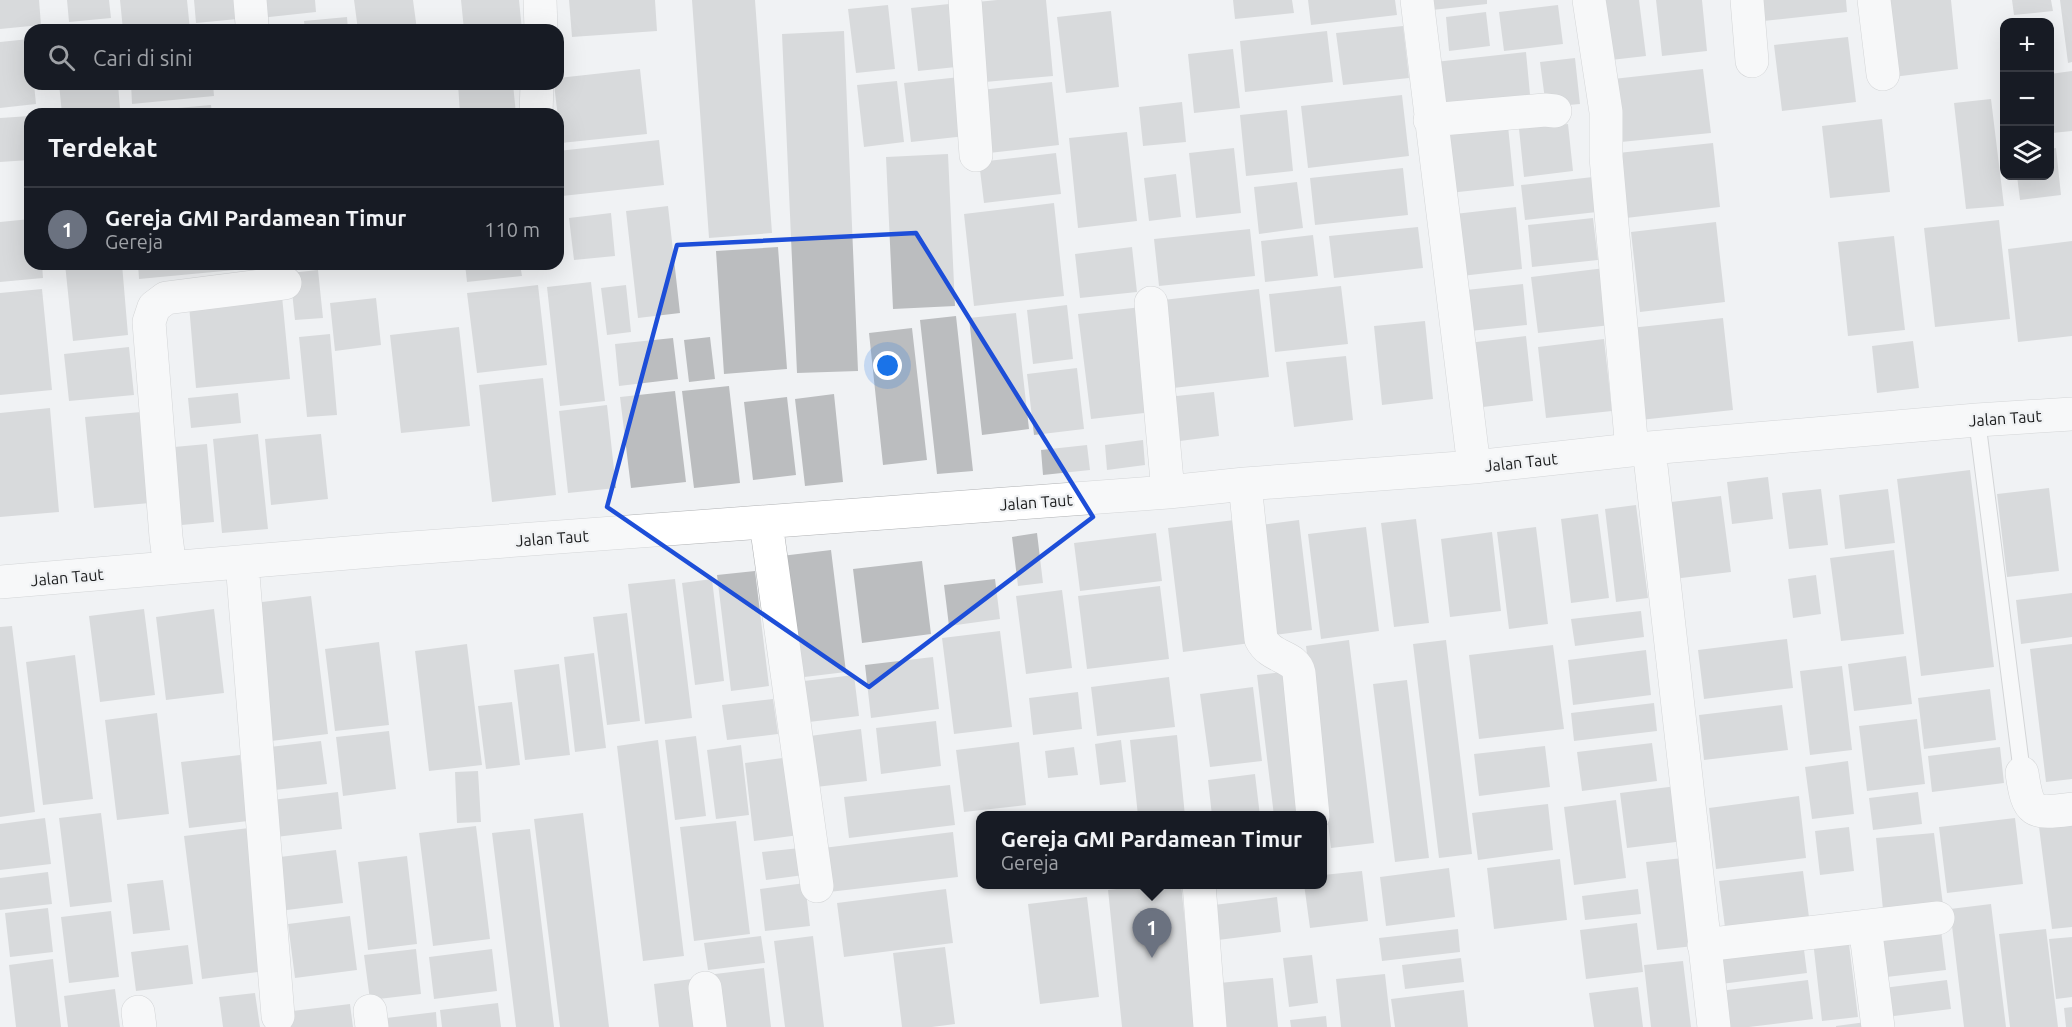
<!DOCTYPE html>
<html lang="id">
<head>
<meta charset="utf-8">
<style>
	:root { --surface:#171b24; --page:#242831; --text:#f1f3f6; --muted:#9ea1a6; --line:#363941; --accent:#db2777 }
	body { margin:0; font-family:Ubuntu,sans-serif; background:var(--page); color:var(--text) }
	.controls { position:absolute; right:18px; top:18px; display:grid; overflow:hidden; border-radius:12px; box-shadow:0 6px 24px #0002 }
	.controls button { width:54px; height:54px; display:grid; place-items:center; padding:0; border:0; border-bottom:2px solid var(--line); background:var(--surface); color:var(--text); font:30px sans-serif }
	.you { position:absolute; left:888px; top:366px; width:21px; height:21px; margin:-15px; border:4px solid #fff; border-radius:50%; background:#1a73e8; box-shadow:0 0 0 9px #1a73e833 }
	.badge { display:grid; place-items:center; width:39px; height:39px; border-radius:50%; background:var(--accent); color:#fff; font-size:20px; font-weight:700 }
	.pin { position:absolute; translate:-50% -50px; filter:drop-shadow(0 2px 3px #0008) }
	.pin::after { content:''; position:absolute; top:32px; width:21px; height:18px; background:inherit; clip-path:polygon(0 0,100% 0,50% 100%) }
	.popup { position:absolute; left:976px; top:811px; width:351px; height:78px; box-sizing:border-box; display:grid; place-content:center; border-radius:12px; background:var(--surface); filter:drop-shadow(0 2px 4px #0005); font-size:20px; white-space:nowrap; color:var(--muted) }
	.popup b { font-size:22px; color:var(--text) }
	.popup::after { content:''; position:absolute; left:50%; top:100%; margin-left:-12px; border:12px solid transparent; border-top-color:var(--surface) }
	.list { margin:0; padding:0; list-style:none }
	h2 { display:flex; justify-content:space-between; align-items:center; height:78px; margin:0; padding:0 24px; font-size:26px }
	h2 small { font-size:20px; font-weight:400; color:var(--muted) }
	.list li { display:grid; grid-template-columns:39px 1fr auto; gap:18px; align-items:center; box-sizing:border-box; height:84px; padding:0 24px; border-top:2px solid var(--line) }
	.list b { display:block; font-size:22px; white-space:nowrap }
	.list p { margin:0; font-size:20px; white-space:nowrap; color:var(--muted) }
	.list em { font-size:20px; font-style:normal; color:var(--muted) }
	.icon { flex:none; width:33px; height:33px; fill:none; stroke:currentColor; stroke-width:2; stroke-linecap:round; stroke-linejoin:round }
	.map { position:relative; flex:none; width:2072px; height:1027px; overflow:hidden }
	.search { position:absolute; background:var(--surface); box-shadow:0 6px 24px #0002; left:24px; top:24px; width:540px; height:66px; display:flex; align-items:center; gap:15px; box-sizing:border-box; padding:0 21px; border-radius:18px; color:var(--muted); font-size:22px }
	.panel { position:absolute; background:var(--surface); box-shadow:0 6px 24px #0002; left:24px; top:108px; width:540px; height:162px; border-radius:18px }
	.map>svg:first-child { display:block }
</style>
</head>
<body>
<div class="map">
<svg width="2072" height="1027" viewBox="0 0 2072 1027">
	<rect width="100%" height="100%" fill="#f0f2f4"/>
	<path fill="#bbbdbf" d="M0,0h39l2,25 -41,4z
		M67,0h42l2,18 -42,4z
		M120,0h67l3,30h-67z
		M194,0h52l2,18 -52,5z
		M258,0h57l1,12 -56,6z
		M354,0h59l4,30h-59z
		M461,0h58l3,30h-58z
		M569,0h86l2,31 -85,6z
		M692,0h63l17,233 -63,5z
		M997,0h49l7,76 -79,7 -7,-80z
		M1233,0h59l2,13 -59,6z
		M1308,0h87l2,15 -86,10z
		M1430,0h57v4l-55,6z
		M1595,0h44l7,56 -44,5z
		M1656,0h46l5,51 -45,5z
		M1751,0h95l1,12 -93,10z
		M1884,0h67l7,69 -65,8z
		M2012,0h39l2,11 -39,4z
		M2060,0h12v62l-4,1z
		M949,4l7,63 -38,4 -7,-63z
		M888,5l7,64 -39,4 -8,-64z
		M1558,5l5,39 -59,7 -5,-39z
		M1111,11l8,76 -53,6 -9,-76z
		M1486,12l4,34 -41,5 -3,-34z
		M347,17l1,13h-43l-1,-9z
		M298,24v6h-38l-1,-2z
		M1403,26l6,52 -66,7 -7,-52z
		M844,31l14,340 -61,2 -15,-339z
		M1327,31l6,51 -88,10 -5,-51z
		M1848,37l8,65 -74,9 -8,-66z
		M29,39l1,45h4l2,20 -36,4v-66z
		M1233,49l7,59 -46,5 -6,-59z
		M1526,52l5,53 -90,10 -6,-53z
		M1575,58l5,46 -34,3 -6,-45z
		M640,69l7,65 -86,9 -7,-59h4v-6z
		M1703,69l8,64 -100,10 -7,-63z
		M2072,71v60l-20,2 -2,-25v-34z
		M960,77l6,59 -55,6 -7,-59z
		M897,81l7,61 -40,5 -7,-62z
		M1052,82l7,63 -79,9 -7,-63z
		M59,84h59l2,25 -58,5z
		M131,84h82l1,12 -82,8z
		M228,84h29v2l-28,3z
		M458,84h55l3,30h-56z
		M1402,95l7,61 -101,12 -7,-62z
		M1991,99l13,107 -38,3 -12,-106z
		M1182,102l4,40 -43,4 -4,-39z
		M211,105l1,9h-79v-2z
		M1287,110l6,61 -47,5 -6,-61z
		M30,116v44l-30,2v-44z
		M1882,119l8,73 -60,6 -8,-72z
		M1568,124l5,47 -49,6 -5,-48z
		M1508,126l6,60 -65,7 -7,-59z
		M1127,132l10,89 -59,7 -9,-90z
		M659,140l5,45 -102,11 -4,-45z
		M1713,143l7,64 -94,11 -8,-65z
		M1234,148l7,65 -45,5 -7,-65z
		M2056,148l5,47 -41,5 -3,-24h33v-27z
		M1056,153l5,41 -77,9 -5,-41z
		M948,154l7,152 -62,3 -7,-152z
		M1403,168l5,47 -93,10 -5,-47z
		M1176,174l5,43 -32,4 -5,-43z
		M1593,177l4,35 -72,8 -4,-35z
		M1297,182l6,46 -44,6 -5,-47z
		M1054,203l10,93 -90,10 -10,-92z
		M668,206l12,107 -42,5 -12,-107z
		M1516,207l6,62 -69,8 -7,-62z
		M611,213l4,43 -41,4 -5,-42z
		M1593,218l5,42 -66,7 -4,-42z
		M30,219v45h12l1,14 -43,4v-60z
		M1999,220l11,99 -75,8 -11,-99z
		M1716,222l9,80 -85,10 -9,-80z
		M1418,227l5,41 -89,10 -5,-42z
		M1250,229l5,47 -96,10 -5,-47z
		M1313,235l5,41 -53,6 -4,-41z
		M1894,236l11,94 -57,6 -10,-94z
		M2072,241v95l-54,6 -10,-93z
		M778,247l9,122 -63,5 -8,-123z
		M1132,247l5,45 -57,6 -5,-44z
		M65,264h57l6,71 -55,6z
		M138,264h140v2l-139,13z
		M465,264h55l2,12 -55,6z
		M1605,268l6,57 -73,8 -7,-56z
		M318,270l5,48 -28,2 -5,-47z
		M591,282l14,119 -45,5 -13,-119z
		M1523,284l4,41 -57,6 -4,-41z
		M538,285l9,80 -70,8 -10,-80z
		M626,285l5,47 -24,3 -6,-47z
		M1341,286l7,58 -73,8 -6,-58z
		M42,289l10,101 -52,5v-102z
		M1259,289l10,88 -96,11 -10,-88z
		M282,296l8,83 -94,9 -7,-83z
		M376,298l5,47 -46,6 -5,-48z
		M1067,305l6,54 -40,5 -6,-54z
		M1142,307l11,105 -62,7 -13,-105z
		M1016,313l13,116 -47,6 -13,-117z
		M956,316l17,155 -36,3 -17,-154z
		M1723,318l10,92 -93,10 -10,-92z
		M1425,321l8,78 -51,6 -8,-79z
		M459,327l11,99 -69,7 -11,-98z
		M912,328l15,132 -44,5 -14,-132z
		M330,334l7,81 -30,2 -8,-80z
		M1526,336l7,65 -58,7 -7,-65z
		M710,337l5,42 -26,3 -5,-42z
		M673,338l5,41 -59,7 -4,-42z
		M1604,339l8,72 -66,7 -8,-71z
		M1913,341l6,47 -42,5 -5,-47z
		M129,347l5,48 -65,6 -5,-47z
		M1346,356l7,64 -59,7 -8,-65z
		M1077,368l7,61 -50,6 -7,-61z
		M543,378l13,117 -64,7 -13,-117z
		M729,386l11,97 -46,5 -12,-97z
		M675,391l11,91 -55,6 -11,-91z
		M1214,392l5,44 -47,6 -5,-45z
		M238,393l3,30 -50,5 -3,-30z
		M834,394l9,88 -38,4 -10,-87z
		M787,397l9,78 -43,5 -9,-78z
		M607,405l9,83 -48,5 -9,-82z
		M50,408l9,104 -59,5v-104z
		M141,412l9,91 -56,5 -9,-91z
		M258,434l10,95 -46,4 -9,-94z
		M321,434l7,65 -57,6 -6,-66z
		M1143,440l2,25 -38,5 -2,-25z
		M207,444l7,78 -43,4 -8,-78z
		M1087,445l3,25 -47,5 -2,-25z
		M1970,470l24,197 -73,9 -24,-197z
		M1768,477l5,42 -41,5 -5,-42z
		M2049,488l10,83 -52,6 -10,-83z
		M1821,489l7,56 -39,4 -7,-56z
		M1888,489l7,54 -50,6 -6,-54z
		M1721,496l10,76 -58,7 -10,-76z
		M1636,505l12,93 -32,4 -11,-93z
		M1598,514l11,84 -38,5 -10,-84z
		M1243,519l15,123 -75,10 -15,-124z
		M1416,519l13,104 -35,4 -13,-104z
		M1299,520l13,110 -37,5 -14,-110z
		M1366,527l13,104 -58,8 -13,-105z
		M1536,527l12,97 -39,5 -12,-97z
		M1492,532l9,79 -51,6 -9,-78z
		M1037,533l6,50 -25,3 -6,-49z
		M1156,533l6,48 -82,10 -6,-48z
		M831,550l15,122 -58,7 -15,-122z
		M1894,550l10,84 -63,7 -11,-83z
		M922,561l9,73 -69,9 -9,-74z
		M755,571l14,115 -38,5 -14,-116z
		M1816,575l5,39 -28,4 -5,-39z
		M675,579l17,139 -47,6 -17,-140z
		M712,579l12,102 -29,4 -13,-102z
		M995,579l5,40 -51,7 -5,-41z
		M1160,586l9,73 -82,10 -9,-73z
		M1062,590l10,78 -46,6 -10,-78z
		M2072,593v44l-51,7 -5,-44z
		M311,596l17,138 -57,7 -17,-138z
		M144,609l11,86 -55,7 -11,-86z
		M214,609l10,84 -58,7 -10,-83z
		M1641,611l3,26 -69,9 -4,-27z
		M627,613l13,108 -33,4 -14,-108z
		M12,626l23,186 -35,5v-190z
		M1000,631l12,96 -58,7 -12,-96z
		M1787,639l6,49 -89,11 -6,-49z
		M1349,640l25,203 -43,5 -25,-202z
		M1446,640l26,214 -33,4 -26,-214z
		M379,642l10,83 -54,6 -10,-82z
		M467,644l15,121 -53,6 -14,-120z
		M2072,644v135l-26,3 -16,-133z
		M1553,645l11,84 -85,10 -10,-84z
		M1646,650l5,45 -78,10 -5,-45z
		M594,653l12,95 -31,4 -11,-95z
		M75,655l18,144 -50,6 -17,-143z
		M1906,656l6,48 -58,7 -6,-47z
		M933,657l6,52 -68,9 -6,-53z
		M559,664l11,91 -45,5 -11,-90z
		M1842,666l10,84 -42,5 -10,-84z
		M1292,671l18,145h-36l-17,-141z
		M854,675l5,41 -50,6 -5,-41z
		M1169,677l6,50 -78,9 -6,-49z
		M1407,680l22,178 -34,4 -22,-178z
		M1253,687l9,74 -52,6 -10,-73z
		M1990,689l6,51 -72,9 -6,-51z
		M1078,692l4,37 -49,6 -4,-37z
		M773,699l5,35 -51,6 -5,-35z
		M512,702l8,63 -34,4 -8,-63z
		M1654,703l3,28 -83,10 -3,-28z
		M1782,705l6,45 -84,10 -5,-45z
		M157,713l12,101 -52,6 -12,-100z
		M1917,719l8,65 -58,7 -8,-65z
		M936,721l5,45 -60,8 -5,-46z
		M861,729l6,52 -51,6 -6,-51z
		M389,731l7,58 -53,7 -7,-59z
		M1177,735l8,81h-47l-8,-76z
		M696,736l10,80 -31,4 -10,-80z
		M658,740l26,216 -41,5 -26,-215z
		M1121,740l5,42 -26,3 -5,-41z
		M321,741l6,43 -61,7 -5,-43z
		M1019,742l7,63 -62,7 -8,-62z
		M1652,743l5,38 -75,10 -5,-39z
		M741,745l8,70 -33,4 -9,-69z
		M1545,746l5,41 -71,9 -5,-42z
		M1074,747l4,28 -30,3 -3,-27z
		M2000,747l4,36 -72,9 -4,-36z
		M240,755l8,66 -59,7 -8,-66z
		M790,757l9,78 -45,6 -9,-78z
		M1848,761l6,53 -42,5 -7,-52z
		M478,771l3,51 -24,1 -2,-51z
		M1255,774l5,42h-48l-4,-36z
		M950,785l5,40 -106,13 -5,-41z
		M1677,786l7,55 -57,7 -7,-55z
		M338,792l4,37 -66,8 -4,-37z
		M1918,792l4,32 -49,6 -4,-32z
		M1799,796l7,62 -90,11 -7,-61z
		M1616,800l10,78 -52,7 -10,-78z
		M1548,804l5,46 -75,10 -6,-47z
		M101,813l11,89 -42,5 -11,-89z
		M583,813l26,214h-49l-26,-208z
		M45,818l6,46 -51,6v-46z
		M2015,818l8,66 -76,9 -8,-66z
		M736,821l14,113 -56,7 -14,-114z
		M2072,823v104l-20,2 -13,-102z
		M476,826l14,113 -57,7 -14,-113z
		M1849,827l5,44 -34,4 -5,-44z
		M249,828l17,143 -64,8 -18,-143z
		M530,829l24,198h-38l-24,-194z
		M953,832l5,45 -129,15 -6,-44z
		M1934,833l10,80 -60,7 -8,-82z
		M800,848l4,27 -38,5 -4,-28z
		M336,850l7,53 -64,8 -7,-53z
		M407,856l10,88 -49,6 -10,-88z
		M1683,858l11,88 -37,4 -11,-88z
		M1560,859l7,61 -73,9 -7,-61z
		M1449,868l6,49 -69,9 -6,-49z
		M1362,871l6,50 -58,7 -6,-44h19v-9z
		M1803,871l7,54 -84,10 -7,-54z
		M48,872l4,32 -52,6v-32z
		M163,880l7,50 -37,4 -6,-50z
		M805,883l5,43 -45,5 -5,-42z
		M1159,884h22l15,143h-74l-14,-137z
		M946,889l7,54 -109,14 -7,-54z
		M1638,889l3,25 -56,6 -3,-24z
		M1087,897l12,100 -59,7 -12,-100z
		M1277,897l4,35 -63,8 -4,-35z
		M1991,904l15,123h-42l-14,-118z
		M48,908l5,44 -43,5 -5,-44z
		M111,911l8,66 -50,6 -8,-66z
		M350,916l7,54 -62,8 -7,-54z
		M1940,922l6,48 -68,8 -6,-47z
		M1637,923l6,49 -57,7 -6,-49z
		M1458,929l2,23 -78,9 -3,-23z
		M2046,929l12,98h-48l-11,-93z
		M761,936l4,27 -57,7 -4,-27z
		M813,936l11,91h-39l-11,-86z
		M1848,936l10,81 -36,4 -9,-80z
		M2072,937v60l-16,2 -7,-60z
		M1803,942l4,31 -86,11 -4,-32z
		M188,945l5,39 -57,7 -5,-39z
		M945,947l10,77 -23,3h-30l-9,-74z
		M416,949l5,45 -51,6 -6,-45z
		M492,949l5,42 -63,8 -5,-42z
		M1312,955l6,48 -29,4 -6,-49z
		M1461,958l3,24 -59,7 -3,-24z
		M53,959l8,68h-45l-7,-62z
		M1683,961l8,66h-40l-7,-62z
		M764,968l7,59h-58l-6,-52z
		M1385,974l6,53h-50l-5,-48z
		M1273,978l5,49h-54l-5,-44z
		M692,979l5,48h-38l-5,-43z
		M1808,980l5,39 -64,8h-25l-5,-36z
		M1947,980l4,29 -65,8 -3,-29z
		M1638,987l5,40h-49l-5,-34z
		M115,989l5,38h-52l-4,-31z
		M1464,990l4,37h-73l-4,-28z
		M255,993l5,34h-37l-4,-30z
		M498,1003l3,24h-59l-2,-17z
		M350,1004l3,23h-67l-2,-15z
		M2072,1007v20h-6l-2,-19z
		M436,1012l1,15h-58l-1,-8z
		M1326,1016l1,11h-36l-1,-7z
		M1866,1022l1,5h-31v-1z"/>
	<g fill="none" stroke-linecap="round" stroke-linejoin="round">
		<defs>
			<path id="service" d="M1977,420l45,353"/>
			<path id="minor" d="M250,0l2,24
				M540,0l1,30
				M965,0l11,155
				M1417,0l57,467
				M1589,0l17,112v45l26,293
				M1747,0l5,61
				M1874,0l9,74
				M536,114l1,-30
				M1430,120l115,-10 10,1
				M1151,303l17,189
				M1649,448l65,579
				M1245,484l16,155c10,20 34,16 38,34l14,143
				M766,523l51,363
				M242,562l36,454
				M170,568l-4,-31 -17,-215 5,-15 12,-9 119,-15
				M0,582l384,-32 784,-58 77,-8 229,-17 175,-19 328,-28 95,-6
				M2022,773c6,41 10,41 50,36
				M1199,884l11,143
				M1865,926l13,101
				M1704,945l234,-27
				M705,988l5,39
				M370,1011l2,16
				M138,1012l2,15"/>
		</defs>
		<use href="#service" stroke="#b0b2b4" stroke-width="18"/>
		<use href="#minor" stroke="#b0b2b4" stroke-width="34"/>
		<use href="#service" stroke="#fff" stroke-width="16"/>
		<use href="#minor" stroke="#fff" stroke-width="33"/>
	</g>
	<path d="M0 0H2072V1027H0ZM916,233l177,284 -224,170 -262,-180 70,-262z" fill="#f0f2f4" fill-opacity=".55" fill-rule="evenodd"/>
	<path fill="none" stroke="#1d4ed8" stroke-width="4.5" stroke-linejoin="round" d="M916,233l177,284 -224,170 -262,-180 70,-262z"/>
	<g text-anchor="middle" stroke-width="4.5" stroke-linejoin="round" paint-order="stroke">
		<g font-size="16" fill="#1b1c1d" stroke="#f0f2f4">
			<text transform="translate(2005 418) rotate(-4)" y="6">Jalan Taut</text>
			<text transform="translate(1521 462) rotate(-6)" y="6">Jalan Taut</text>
			<text transform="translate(1036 502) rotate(-4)" y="6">Jalan Taut</text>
			<text transform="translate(552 538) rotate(-4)" y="6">Jalan Taut</text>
			<text transform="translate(67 577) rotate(-5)" y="6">Jalan Taut</text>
		</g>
	</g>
</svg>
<div class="controls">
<button>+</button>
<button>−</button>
<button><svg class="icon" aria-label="layers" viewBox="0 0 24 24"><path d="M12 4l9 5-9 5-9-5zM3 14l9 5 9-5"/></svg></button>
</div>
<div class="you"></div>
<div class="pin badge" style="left:1152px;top:958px;background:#6b7280">1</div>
<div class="popup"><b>Gereja GMI Pardamean Timur</b>Gereja</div>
<div class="search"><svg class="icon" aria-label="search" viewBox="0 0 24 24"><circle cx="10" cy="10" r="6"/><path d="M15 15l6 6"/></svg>Cari di sini</div>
<section class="panel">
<h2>Terdekat<small></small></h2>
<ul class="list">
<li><span class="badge" style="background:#6b7280">1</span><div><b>Gereja GMI Pardamean Timur</b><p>Gereja</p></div><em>110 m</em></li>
</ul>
</section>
</div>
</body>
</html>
